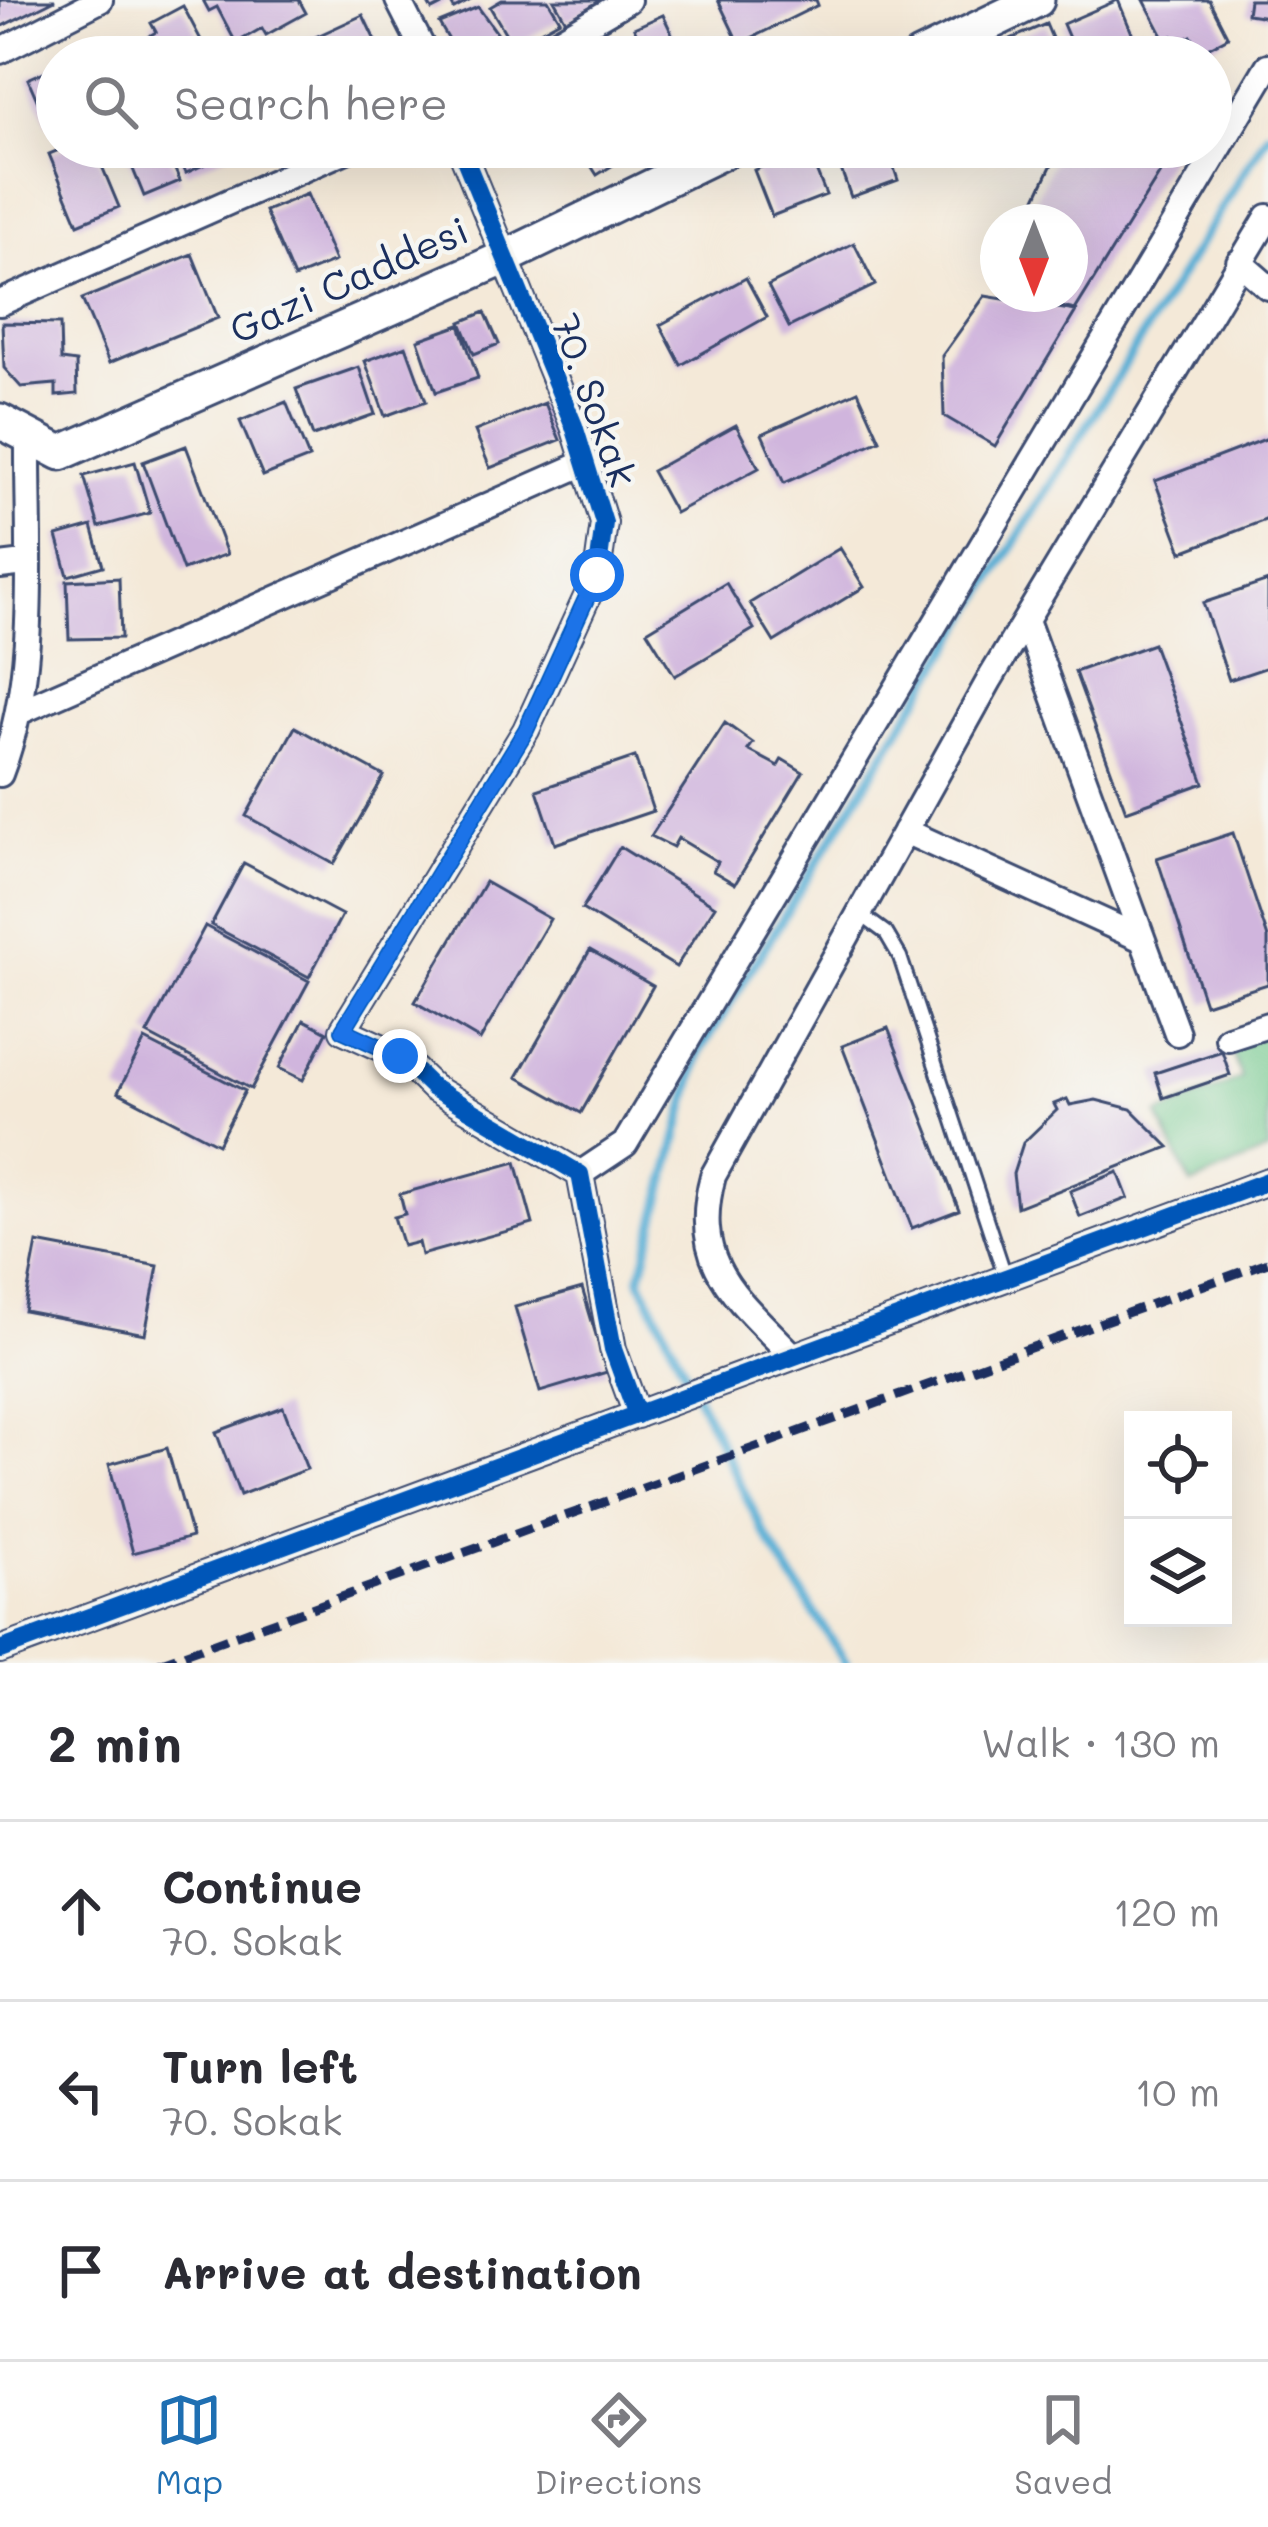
<!DOCTYPE html>
<html lang="en">
<head>
<meta charset="utf-8">
<style>
	:root { --surface:#fff; --page:#f7f7f7; --text:#2b2b33; --muted:#7c7c81; --line:#e1e1e2; --accent:#1f6fb2 }
	body { margin:0; font-family:Mali,sans-serif; background:var(--page); color:var(--text) }
	.controls { position:absolute; right:36px; bottom:36px; display:grid; overflow:hidden; border-radius:0px; box-shadow:0 12px 48px #0002 }
	.controls button { width:108px; height:108px; display:grid; place-items:center; padding:0; border:0; border-bottom:3px solid var(--line); background:var(--surface); color:var(--text); font:60px sans-serif }
	.compass { position:absolute; left:980px; top:204px; width:108px; height:108px; border-radius:50%; background:var(--surface); box-shadow:0 12px 48px #0002; rotate:180deg }
	.stop { position:absolute; width:36px; height:36px; margin:-27px; border:9px solid #1a73e8; border-radius:50%; background:#fff }
	.stop.end { background:#1a73e8; border-color:#fff; box-shadow:0 3px 12px #0008 }
	.list { margin:0; padding:0; list-style:none }
	h2 { display:flex; justify-content:space-between; align-items:center; height:156px; margin:0; padding:0 48px; font-size:51px }
	h2 small { font-size:39px; font-weight:400; color:var(--muted) }
	.list li { display:grid; grid-template-columns:78px 1fr auto; gap:36px; align-items:center; box-sizing:border-box; height:180px; padding:0 48px; border-top:3px solid var(--line) }
	.list b { display:block; font-size:45px; white-space:nowrap }
	.list p { margin:0; font-size:39px; white-space:nowrap; color:var(--muted) }
	.list em { font-size:39px; font-style:normal; color:var(--muted) }
	.icon { flex:none; width:66px; height:66px; fill:none; stroke:currentColor; stroke-width:2; stroke-linecap:round; stroke-linejoin:round }
	.map { position:relative; flex:none; width:1268px; height:1663px; overflow:hidden }
	.search { position:absolute; background:var(--surface); box-shadow:0 12px 48px #0002; left:36px; right:36px; top:36px; height:132px; display:flex; align-items:center; gap:30px; box-sizing:border-box; padding:0 42px; border-radius:66px; color:var(--muted); font-size:45px }
	.sheet { height:696px; background:var(--surface) }
	nav { display:flex; justify-content:space-around; align-items:center; box-sizing:border-box; height:168px; border-top:3px solid var(--line); background:var(--surface); font-size:33px; color:var(--muted) }
	nav a { display:grid; justify-items:center; gap:6px }
	nav .on { color:var(--accent) }
	.map>svg:first-child { display:block }
</style>
</head>
<body>
<div class="map">
<svg width="1268" height="1663" viewBox="0 0 1268 1663">
	<rect width="100%" height="100%" fill="#f6f6f2"/>
	<filter id="ink" filterUnits="userSpaceOnUse"><feTurbulence type="fractalNoise" baseFrequency=".00833" numOctaves="2"/><feDisplacementMap in="SourceGraphic" scale="24" xChannelSelector="R" yChannelSelector="G"/><feConvolveMatrix kernelMatrix="1 2 1 2 8 2 1 2 1" color-interpolation-filters="sRGB"/></filter>
	<filter id="wash" filterUnits="userSpaceOnUse"><feTurbulence type="fractalNoise" baseFrequency=".004" numOctaves="4" result="noise"/><feDisplacementMap in="SourceGraphic" scale="48" xChannelSelector="R" yChannelSelector="G"/><feGaussianBlur stdDeviation="2.7" result="paint"/><feColorMatrix in="noise" values="0 0 0 0 0 0 0 0 0 0 0 0 0 0 0 0 0 1.4 0 .05"/><feComposite in="paint" operator="in"/></filter>
	<g filter="url(#wash)">
		<rect width="100%" height="100%" fill="#f4e9d8"/>
		<path fill="#72c78c" stroke="#467b75" stroke-width="3" d="M1268,1033v118l-77,34 -33,-70 83,-37 -11,-31z"/>
		<g fill="none" stroke-linecap="round" stroke-linejoin="round">
			<path stroke="#58afd5" stroke-width="9" d="M846,1663l-82,-130 -124,-254 60,-227 568,-919"/>
		</g>
		<g id="blocks">
			<path fill="#d0b5dd" d="M0,0h55l-55,27z
				M203,0h96l7,13 -40,22 -4,-7 -26,15 -19,-36 -8,4z
				M426,0h45l-17,9 -4,-8 -18,9z
				M502,0h46l12,20 -47,26 -23,-39z
				M554,0h49l-37,21z
				M718,0h98l2,5 -79,39z
				M1118,0l24,57h-65l-14,-33z
				M1144,0h65l19,37 -28,15 -9,-16 -15,8 -4,-8 -7,4z
				M1249,0h19v17l-21,-3z
				M183,6l26,49 -49,2 -11,-21 7,-4 -5,-9z
				M478,7l32,44 -10,6h-41l-20,-34z
				M363,15l20,42h-111z
				M663,15l20,42h-35l-14,-29z
				M1046,24l14,33h-68l-3,-9z
				M57,66v55l-9,4 -20,-46z
				M66,147h28l25,60 -41,17 -29,-70z
				M124,147h41l15,34 -36,15z
				M174,147h68l-56,26z
				M579,147h48l4,7 -34,21z
				M833,147h54l11,33 -47,17z
				M1060,147l115,2 -100,161 -35,-8v-8h30v-72h-34l-1,-22z
				M807,148l19,47 -54,21 -18,-46z
				M307,194l28,67 -41,17 -29,-67z
				M854,243l21,42 -86,42 -21,-41z
				M192,254l26,64 -109,45 -27,-64z
				M746,278l21,39 -86,48 -21,-40z
				M985,296l91,15 -81,135 -51,-30 -2,-60z
				M485,312l14,32 -25,10 -13,-32z
				M2,323l58,1 1,36 15,2 1,32 -21,2v-12l-35,3 -17,-19z
				M460,325l18,53 -42,14 -18,-52z
				M406,346l20,55 -41,15 -20,-55z
				M359,367l16,47 -62,22 -17,-47z
				M858,391l22,49 -96,43 -22,-49z
				M286,402l23,56 -46,18 -23,-55z
				M545,403l15,37 -70,28 -15,-37z
				M736,425l23,43 -84,45 -23,-42z
				M1268,438v81l-86,33 -27,-71z
				M186,446l41,108 -44,16 -40,-108z
				M135,462l15,51 -51,14 -15,-51z
				M92,526l11,40 -35,10 -11,-40z
				M840,548l24,39 -90,55 -24,-39z
				M119,578l2,60 -52,1 -2,-58z
				M1268,581v86l-39,13 -26,-77z
				M726,583l28,46 -79,47 -28,-45z
				M1153,644l51,139 -78,28 -51,-139z
				M725,723l28,20 -5,7 30,16 4,-7 21,13 -68,112 -22,-13 5,-9 -40,-24 -5,9 -22,-11z
				M295,727l89,49 -50,88 -88,-48z
				M635,757l18,54 -98,33 -18,-54z
				M1233,833l35,105v46l-63,20 -48,-146z
				M620,847l95,59 -39,61 -94,-58z
				M244,863l98,52 -33,62 -98,-52z
				M485,882l65,37 -70,121 -65,-38z
				M205,926l104,55 -58,108 -104,-55z
				M590,950l63,36 -72,127 -64,-36z
				M304,1020l23,12 -24,48 -24,-12z
				M888,1028l71,182 -47,18 -70,-182z
				M145,1040l100,51 -27,53 -100,-52z
				M1222,1051l8,24 -67,23 -8,-25z
				M1067,1099l3,6 26,-5 35,9 38,38 -152,60 -4,-33 10,-31 34,-33 -3,-6z
				M516,1162l17,62 -112,31 -3,-13 -15,4 -9,-29 11,-3 -5,-20z
				M1118,1172l10,26 -48,19 -10,-26z
				M37,1243l121,23 -13,68 -121,-23z
				M582,1288l25,84 -67,20 -25,-85z
				M283,1407l24,62 -67,26 -24,-63z
				M167,1448l25,89 -59,16 -24,-89z"/>
		</g>
	</g>
	<g filter="url(#ink)">
		<use href="#blocks" fill-opacity="0" stroke="#3c4b70" stroke-width="3"/>
		<g fill="none" stroke-linecap="round" stroke-linejoin="round">
			<defs>
				<path id="lane" d="M860,914l26,19 14,24 106,322"/>
				<path id="street" d="M398,0l29,57
					M0,51l100,-51
					M531,57l97,-57
					M460,147l114,279 30,97 -7,52 -71,155 -183,300 57,26 33,32 147,86 33,175 24,66
					M1239,262l29,25
					M0,303l353,-156
					M0,566l25,-3
					M1026,620l151,413
					M19,712l566,-249
					M0,774c40,-103 27,-227 28,-336
					M905,831l237,108
					M1228,1038l40,-13
					M580,1174l45,-30 643,-1078
					M793,1356c-57,-59 -104,-92 -80,-180l277,-497 278,-462
					M0,1650l1268,-469"/>
				<path id="secondary" d="M919,57l118,-57
					M0,421l61,32 443,-195 229,-111"/>
			</defs>
			<use href="#lane" stroke="#3c4b70" stroke-width="18"/>
			<use href="#street" stroke="#3c4b70" stroke-width="30"/>
			<use href="#secondary" stroke="#3c4b70" stroke-width="39"/>
			<use href="#lane" stroke="#fff" stroke-width="12"/>
			<use href="#street" stroke="#fff" stroke-width="24"/>
			<use href="#secondary" stroke="#fff" stroke-width="33"/>
			<path stroke="#1b2f5e" stroke-width="9" stroke-dasharray="18 9" stroke-linecap="butt" d="M159,1663l1109,-401"/>
			<defs>
				<path id="cycleway" d="M460,147l114,279 30,97 -7,52 -71,155 -183,300 57,26 33,32 147,86 33,175 24,66
					M0,1650l1268,-469"/>
			</defs>
			<use href="#cycleway" stroke="#f6f6f2" stroke-width="26"/>
			<use href="#cycleway" stroke="#0057b8" stroke-width="18"/>
		</g>
	</g>
	<g fill="none" stroke-linecap="round" stroke-linejoin="round" filter="url(#ink)">
		<path stroke="#1a73e8" stroke-width="15" d="M400,1056l-57,-26 183,-300 71,-155"/>
	</g>
	<g text-anchor="middle" stroke-width="9" stroke-linejoin="round" paint-order="stroke">
		<g font-size="39" fill="#1b2f5e" stroke="#f6f6f2">
			<text transform="translate(349 280) rotate(-24)" y="14">Gazi Caddesi</text>
			<text transform="translate(594 400) rotate(70)" y="14">70. Sokak</text>
		</g>
	</g>
</svg>
<div class="controls">
<button><svg class="icon" aria-label="locate" viewBox="0 0 24 24"><circle cx="12" cy="12" r="6"/><path d="M12 2v4M12 18v4M2 12h4M18 12h4"/></svg></button>
<button><svg class="icon" aria-label="layers" viewBox="0 0 24 24"><path d="M12 4l9 5-9 5-9-5zM3 14l9 5 9-5"/></svg></button>
</div>
<svg class="compass" viewBox="-18 -18 36 36"><path d="M0-13l5 13h-10z" fill="#e53935"/><path d="M0 13l5-13h-10z" fill="#7c7c81"/></svg>
<div class="stop" style="left:597px;top:575px"></div>
<div class="stop end" style="left:400px;top:1056px"></div>
<div class="search"><svg class="icon" aria-label="search" viewBox="0 0 24 24"><circle cx="10" cy="10" r="6"/><path d="M15 15l6 6"/></svg>Search here</div>
</div>
<section class="sheet">
<h2>2 min<small>Walk · 130 m</small></h2>
<ul class="list">
<li><svg class="icon" aria-label="ahead" viewBox="0 0 24 24"><path d="M12 20V5M6 11l6-6 6 6"/></svg><div><b>Continue</b><p>70. Sokak</p></div><em>120 m</em></li>
<li><svg class="icon" aria-label="left" viewBox="0 0 24 24"><path d="M17 20v-9H6M10 6l-5 5 5 5"/></svg><div><b>Turn left</b><p>70. Sokak</p></div><em>10 m</em></li>
<li><svg class="icon" aria-label="arrive" viewBox="0 0 24 24"><path d="M6 21V4h12l-3 4 3 4H6"/></svg><div><b>Arrive at destination</b></div></li>
</ul>
</section>
<nav>
<a class="on"><svg class="icon" aria-label="map" viewBox="0 0 24 24"><path d="M3 6l6-2 6 2 6-2v14l-6 2-6-2-6 2zM9 4v14M15 6v14"/></svg>Map</a>
<a><svg class="icon" aria-label="directions" viewBox="0 0 24 24"><path d="M12 3l9 9-9 9-9-9zM9 14v-3h6M13 9l2 2-2 2"/></svg>Directions</a>
<a><svg class="icon" aria-label="saved" viewBox="0 0 24 24"><path d="M7 4h10v16l-5-4-5 4z"/></svg>Saved</a>
</nav>
</body>
</html>
